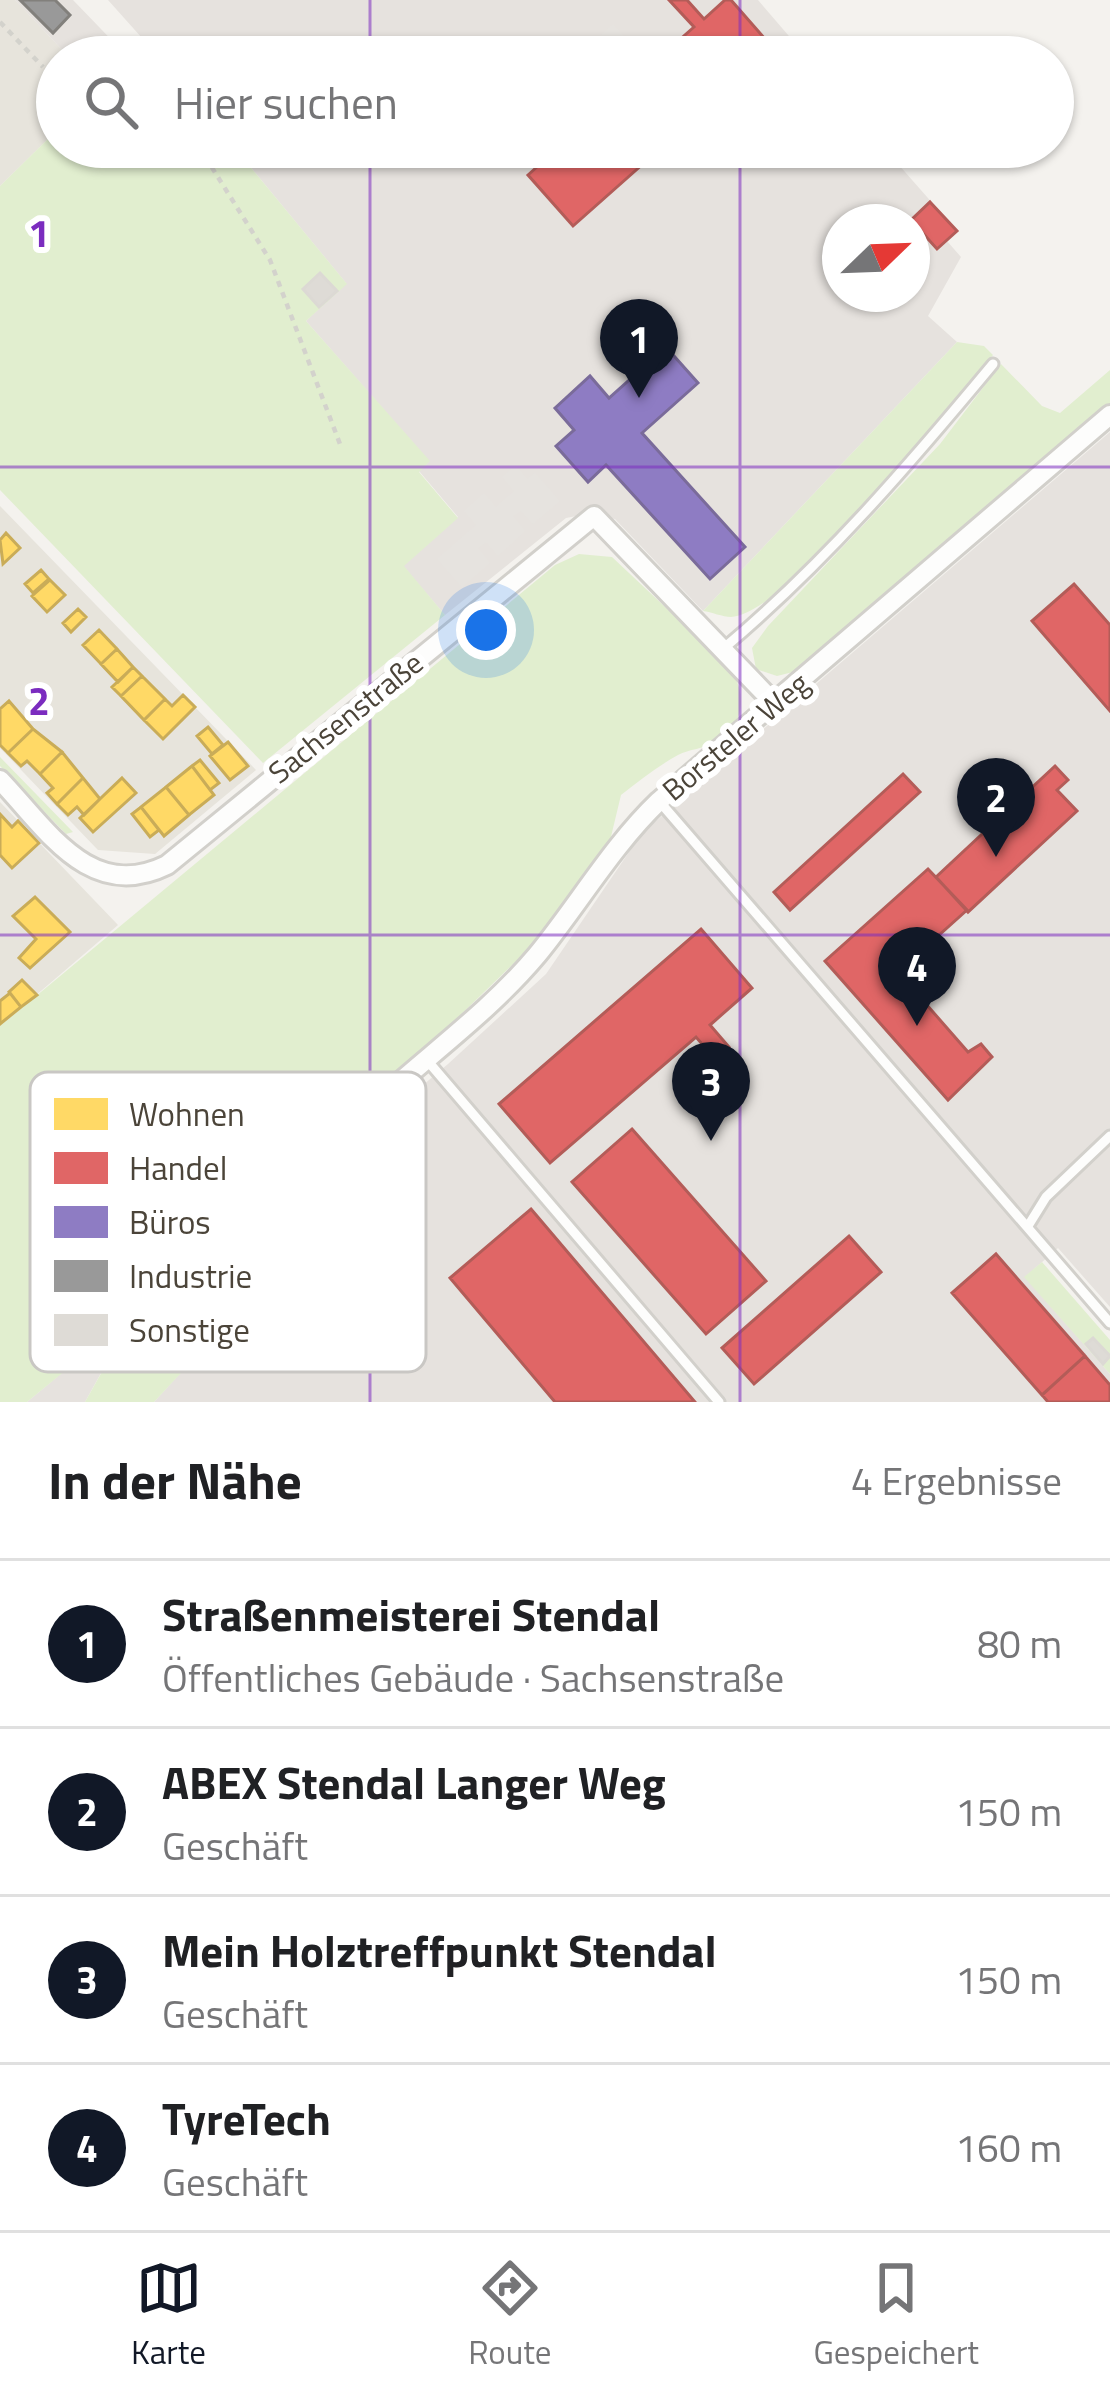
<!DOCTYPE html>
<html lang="de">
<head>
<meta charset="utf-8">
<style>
	:root { --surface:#fff; --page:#f2f2f2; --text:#202124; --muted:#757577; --line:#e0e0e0; --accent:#111827 }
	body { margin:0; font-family:"Titillium Web",sans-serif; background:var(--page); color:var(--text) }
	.compass { position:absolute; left:822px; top:204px; width:108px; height:108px; border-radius:50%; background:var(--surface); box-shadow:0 3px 9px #0004; rotate:67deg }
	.you { position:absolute; left:486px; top:630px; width:42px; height:42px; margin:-30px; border:9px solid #fff; border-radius:50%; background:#1a73e8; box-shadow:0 0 0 18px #1a73e833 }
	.badge { display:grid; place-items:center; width:78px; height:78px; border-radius:50%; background:var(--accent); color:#fff; font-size:39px; font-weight:700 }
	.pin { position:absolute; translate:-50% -99px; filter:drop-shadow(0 3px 6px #0008) }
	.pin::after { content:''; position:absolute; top:63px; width:42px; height:36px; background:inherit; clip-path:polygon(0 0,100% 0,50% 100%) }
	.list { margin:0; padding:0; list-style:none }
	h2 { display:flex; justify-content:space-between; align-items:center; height:156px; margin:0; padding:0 48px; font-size:51px }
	h2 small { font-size:39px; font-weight:400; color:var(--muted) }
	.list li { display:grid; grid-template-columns:78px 1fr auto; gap:36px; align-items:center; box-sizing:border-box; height:168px; padding:0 48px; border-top:3px solid var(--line) }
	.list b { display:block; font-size:45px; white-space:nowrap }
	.list p { margin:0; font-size:39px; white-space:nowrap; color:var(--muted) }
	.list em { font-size:39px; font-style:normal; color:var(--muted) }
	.icon { flex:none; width:66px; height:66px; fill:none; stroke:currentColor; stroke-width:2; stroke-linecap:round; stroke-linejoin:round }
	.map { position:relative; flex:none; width:1110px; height:1402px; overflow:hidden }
	.search { position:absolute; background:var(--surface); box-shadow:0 3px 9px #0004; left:36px; right:36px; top:36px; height:132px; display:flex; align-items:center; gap:30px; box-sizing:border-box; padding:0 42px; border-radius:66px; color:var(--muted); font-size:45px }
	.sheet { height:828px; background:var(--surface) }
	nav { display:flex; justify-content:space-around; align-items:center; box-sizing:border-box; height:168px; border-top:3px solid var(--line); background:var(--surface); font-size:33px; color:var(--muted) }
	nav a { display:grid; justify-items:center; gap:6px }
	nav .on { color:var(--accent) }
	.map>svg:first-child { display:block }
</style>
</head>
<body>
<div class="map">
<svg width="1110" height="1402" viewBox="0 0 1110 1402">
	<rect width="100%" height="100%" fill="#f4f2ee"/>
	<path fill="#e7e4dc" d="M0,0h15l51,54 16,-13 15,16h-40v73l-57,56z
		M0,506l256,264 -101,84 -57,-4 -98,-102z
		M0,802l118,123 -118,101z"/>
	<path fill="#e6e2de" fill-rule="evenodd" d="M15,0h58l55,57h-31l-15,-15 -15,13z
		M108,0h650l49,57h-648z
		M234,147h649l74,84 -10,10 14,16 -33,59 29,26 -254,269 -88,-92 -28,-5 -21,4 -121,97 -42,-49 55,-49 -39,-46 10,-10 -123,-140 40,-38zM840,222h72v72h-72z
		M1110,432v875l-52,-59 -33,29 85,97v28h-956l53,-58 -16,-30 21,-18 2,-28 44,-36 43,22 21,-19 -13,-54 139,-117 98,-90 96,-141z
		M116,1328l6,7 -37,67h-58z"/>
	<path fill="#e1eecf" d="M57,130v17h177l113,137 -41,37 124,140 -11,11 39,46 -54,48 41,49 -182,148 -263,-273v-304z
		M957,342l27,4 9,9c-42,51 -204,259 -262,262 -8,0 -20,-5 -28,-6z
		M1001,364l41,42 18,7 50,-43v35l-305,264 -28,7 -21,-7 -4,-21 16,-22 172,-182z
		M579,554l33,3 118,111c17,26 16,57 -15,74 -11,7 -26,7 -37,13 -20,11 -39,26 -57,40l-12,50 -71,95 -221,214 -145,129 -28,53 10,11 16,-8 14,-43 30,-28 -2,28 -20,18 11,14 5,16 -54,58h-69l37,-66 -6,-7 -89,73h-27v-376l555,-461z
		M0,757l73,75 -7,2 -66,-68z
		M1042,1262l68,78v34l-86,-97z"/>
	<path fill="#e6e3df" d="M613,24l29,33h-66z
		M516,465l11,14 8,-6 25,28 -27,23 -12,-13 -8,5 12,15 -27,25 -12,-14 -8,6 12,15 -28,24 -25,-28 39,-34 -12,-14 20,-18 12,14 18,-16 -12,-14z"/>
	<path fill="#ffd966" stroke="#c9ac58" stroke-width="3" d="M6,533l14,15 -17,16 -3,-24z
		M41,570l8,9 -16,14 -8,-9z
		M50,580l15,15 -18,17 -15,-16z
		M78,609l8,8 -15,15 -8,-9z
		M99,630l18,19 -16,15 -18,-19z
		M117,649l16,18 -15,15 -17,-18z
		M133,667l9,9 -21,20 -9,-9z
		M142,676l23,23 -21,21 -23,-24z
		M183,695l12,12 -32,32 -19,-19 21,-21 7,7z
		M9,701l24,28 -25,24 -8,-8v-36z
		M208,727l15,18 -11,9 -15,-18z
		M33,729l29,23 -22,22 -13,-13 -6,5 -13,-13z
		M228,742l20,24 -18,14 -20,-24z
		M62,752l21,26 -26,26 -10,-11 6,-5 -13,-14z
		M200,760l19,23 -9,7 -18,-24z
		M192,766l22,29 -25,20 -23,-28z
		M83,778l17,21 -16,16 -7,-8 -9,8 -11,-11z
		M122,778l14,15 -43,39 -13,-14z
		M166,787l23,28 -25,21 -23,-29z
		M141,807l18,23 -9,7 -18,-23z
		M0,814l12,13 6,-6 21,22 -27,25 -12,-13z
		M35,897l35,35 -40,36 -11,-10 17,-19 -23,-23z
		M22,980l15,15 -16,12 -12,-15z
		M10,993l11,14 -21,17v-23z"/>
	<path fill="#e06666" stroke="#b35c58" stroke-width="3" d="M669,0h18l17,19 21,-19h6l42,48 -10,9h-103l34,-30z
		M559,147h103l-89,79 -45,-51z
		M930,202l27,29 -20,18 -26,-29z
		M1074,584l36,41v86l-78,-90z
		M1055,766l13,14 -11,10 20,21 -109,101 -32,-35z
		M903,774l17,18 -130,118 -16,-18z
		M928,869l39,41 -69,62 70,80 13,-8 11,13 -44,43 -123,-139z
		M701,929l51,59 -42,37 19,22 -14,12 -19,-22 -146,126 -51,-59z
		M632,1129l134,152 -60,53 -134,-152z
		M531,1209l164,193h-140l-105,-124z
		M849,1236l32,36 -127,112 -32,-36z
		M996,1254l89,102 -43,39 -90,-102z
		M1085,1356l25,29v17h-62l-6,-7z"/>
	<path fill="#8e7cc3" stroke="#7a6b9a" stroke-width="3" d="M666,347l32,36 -56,50 103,114 -35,32 -104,-114 -18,17 -32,-36 18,-16 -19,-22 35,-32 19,22z"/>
	<path fill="#999" stroke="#82807c" stroke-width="3" d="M20,0h35l15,15 -17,18z"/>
	<path fill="#dedbd6" stroke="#dcd9d4" stroke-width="3" d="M320,273l17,18 -18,16 -16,-18z
		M1093,1338l17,18 -7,8 -17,-20z"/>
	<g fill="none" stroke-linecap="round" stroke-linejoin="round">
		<defs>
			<path id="service" d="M724,648c101,-85 185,-183 269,-284
				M659,801l451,522
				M426,1059l293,343
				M1028,1226l18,-29 64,-61"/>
			<path id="minor" d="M0,780c47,49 90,123 167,85l427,-349 181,188
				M393,1088c49,-43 102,-83 144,-133 41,-50 75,-109 122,-154l451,-386"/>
		</defs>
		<use href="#service" stroke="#d2d0cb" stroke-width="15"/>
		<use href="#minor" stroke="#d2d0cb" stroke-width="24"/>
		<path stroke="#d3d2cc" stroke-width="4.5" stroke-dasharray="6 6" stroke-linecap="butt" d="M0,22l43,45
			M142,56l1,1
			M199,147l71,113 70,184
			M170,1301l65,-70 146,-131"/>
		<use href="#service" stroke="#fdfdfc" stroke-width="9"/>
		<use href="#minor" stroke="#fdfdfc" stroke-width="18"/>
	</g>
	<path fill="none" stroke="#7b2cbf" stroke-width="3" stroke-opacity="0.55" d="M370,0v57M740,0v57M370,147v1255M740,147v1255M0,467h1110M0,935h1110"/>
	<g text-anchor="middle" stroke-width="12" stroke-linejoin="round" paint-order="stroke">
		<g font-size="30" fill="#4b4439" stroke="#fff">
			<text transform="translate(346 718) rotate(-39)" y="10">Sachsenstraße</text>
			<text transform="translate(736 737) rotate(-40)" y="10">Borsteler Weg</text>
		</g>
	</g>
	<rect x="30" y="1072" width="396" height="300" rx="18" fill="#fff" stroke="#c9c7c4" stroke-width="3"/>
	<rect x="54" y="1098" width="54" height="32" fill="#ffd966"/>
	<rect x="54" y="1152" width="54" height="32" fill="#e06666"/>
	<rect x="54" y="1206" width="54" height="32" fill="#8e7cc3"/>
	<rect x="54" y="1260" width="54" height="32" fill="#999"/>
	<rect x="54" y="1314" width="54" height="32" fill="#dedbd6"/>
	<g font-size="33" fill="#4b4439">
		<text x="129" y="1126">Wohnen</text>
		<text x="129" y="1180">Handel</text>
		<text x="129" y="1234">Büros</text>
		<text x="129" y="1288">Industrie</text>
		<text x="129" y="1342">Sonstige</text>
	</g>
	<g font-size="39" text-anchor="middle" font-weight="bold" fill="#7b2cbf" stroke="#fff" stroke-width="12" stroke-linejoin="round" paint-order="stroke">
		<text x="39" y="247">1</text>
		<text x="39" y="715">2</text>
	</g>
</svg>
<svg class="compass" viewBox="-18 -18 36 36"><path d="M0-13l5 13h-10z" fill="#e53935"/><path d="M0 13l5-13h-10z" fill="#757577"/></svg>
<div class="you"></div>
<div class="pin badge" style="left:639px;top:398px">1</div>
<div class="pin badge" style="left:996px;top:857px">2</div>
<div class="pin badge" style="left:711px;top:1141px">3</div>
<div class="pin badge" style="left:917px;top:1026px">4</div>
<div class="search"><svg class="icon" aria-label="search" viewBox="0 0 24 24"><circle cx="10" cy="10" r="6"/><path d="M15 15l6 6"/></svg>Hier suchen</div>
</div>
<section class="sheet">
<h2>In der Nähe<small>4 Ergebnisse</small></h2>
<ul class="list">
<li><span class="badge">1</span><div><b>Straßenmeisterei Stendal</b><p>Öffentliches Gebäude · Sachsenstraße</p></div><em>80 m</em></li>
<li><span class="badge">2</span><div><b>ABEX Stendal Langer Weg</b><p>Geschäft</p></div><em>150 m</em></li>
<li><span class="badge">3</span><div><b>Mein Holztreffpunkt Stendal</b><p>Geschäft</p></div><em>150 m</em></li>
<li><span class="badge">4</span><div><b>TyreTech</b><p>Geschäft</p></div><em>160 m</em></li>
</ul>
</section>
<nav>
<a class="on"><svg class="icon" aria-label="map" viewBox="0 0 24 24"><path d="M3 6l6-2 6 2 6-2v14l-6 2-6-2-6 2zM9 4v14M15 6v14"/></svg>Karte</a>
<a><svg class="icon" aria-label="directions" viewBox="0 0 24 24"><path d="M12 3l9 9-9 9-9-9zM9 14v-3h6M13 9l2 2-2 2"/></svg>Route</a>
<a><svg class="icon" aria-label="saved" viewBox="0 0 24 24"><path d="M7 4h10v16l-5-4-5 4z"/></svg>Gespeichert</a>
</nav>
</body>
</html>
